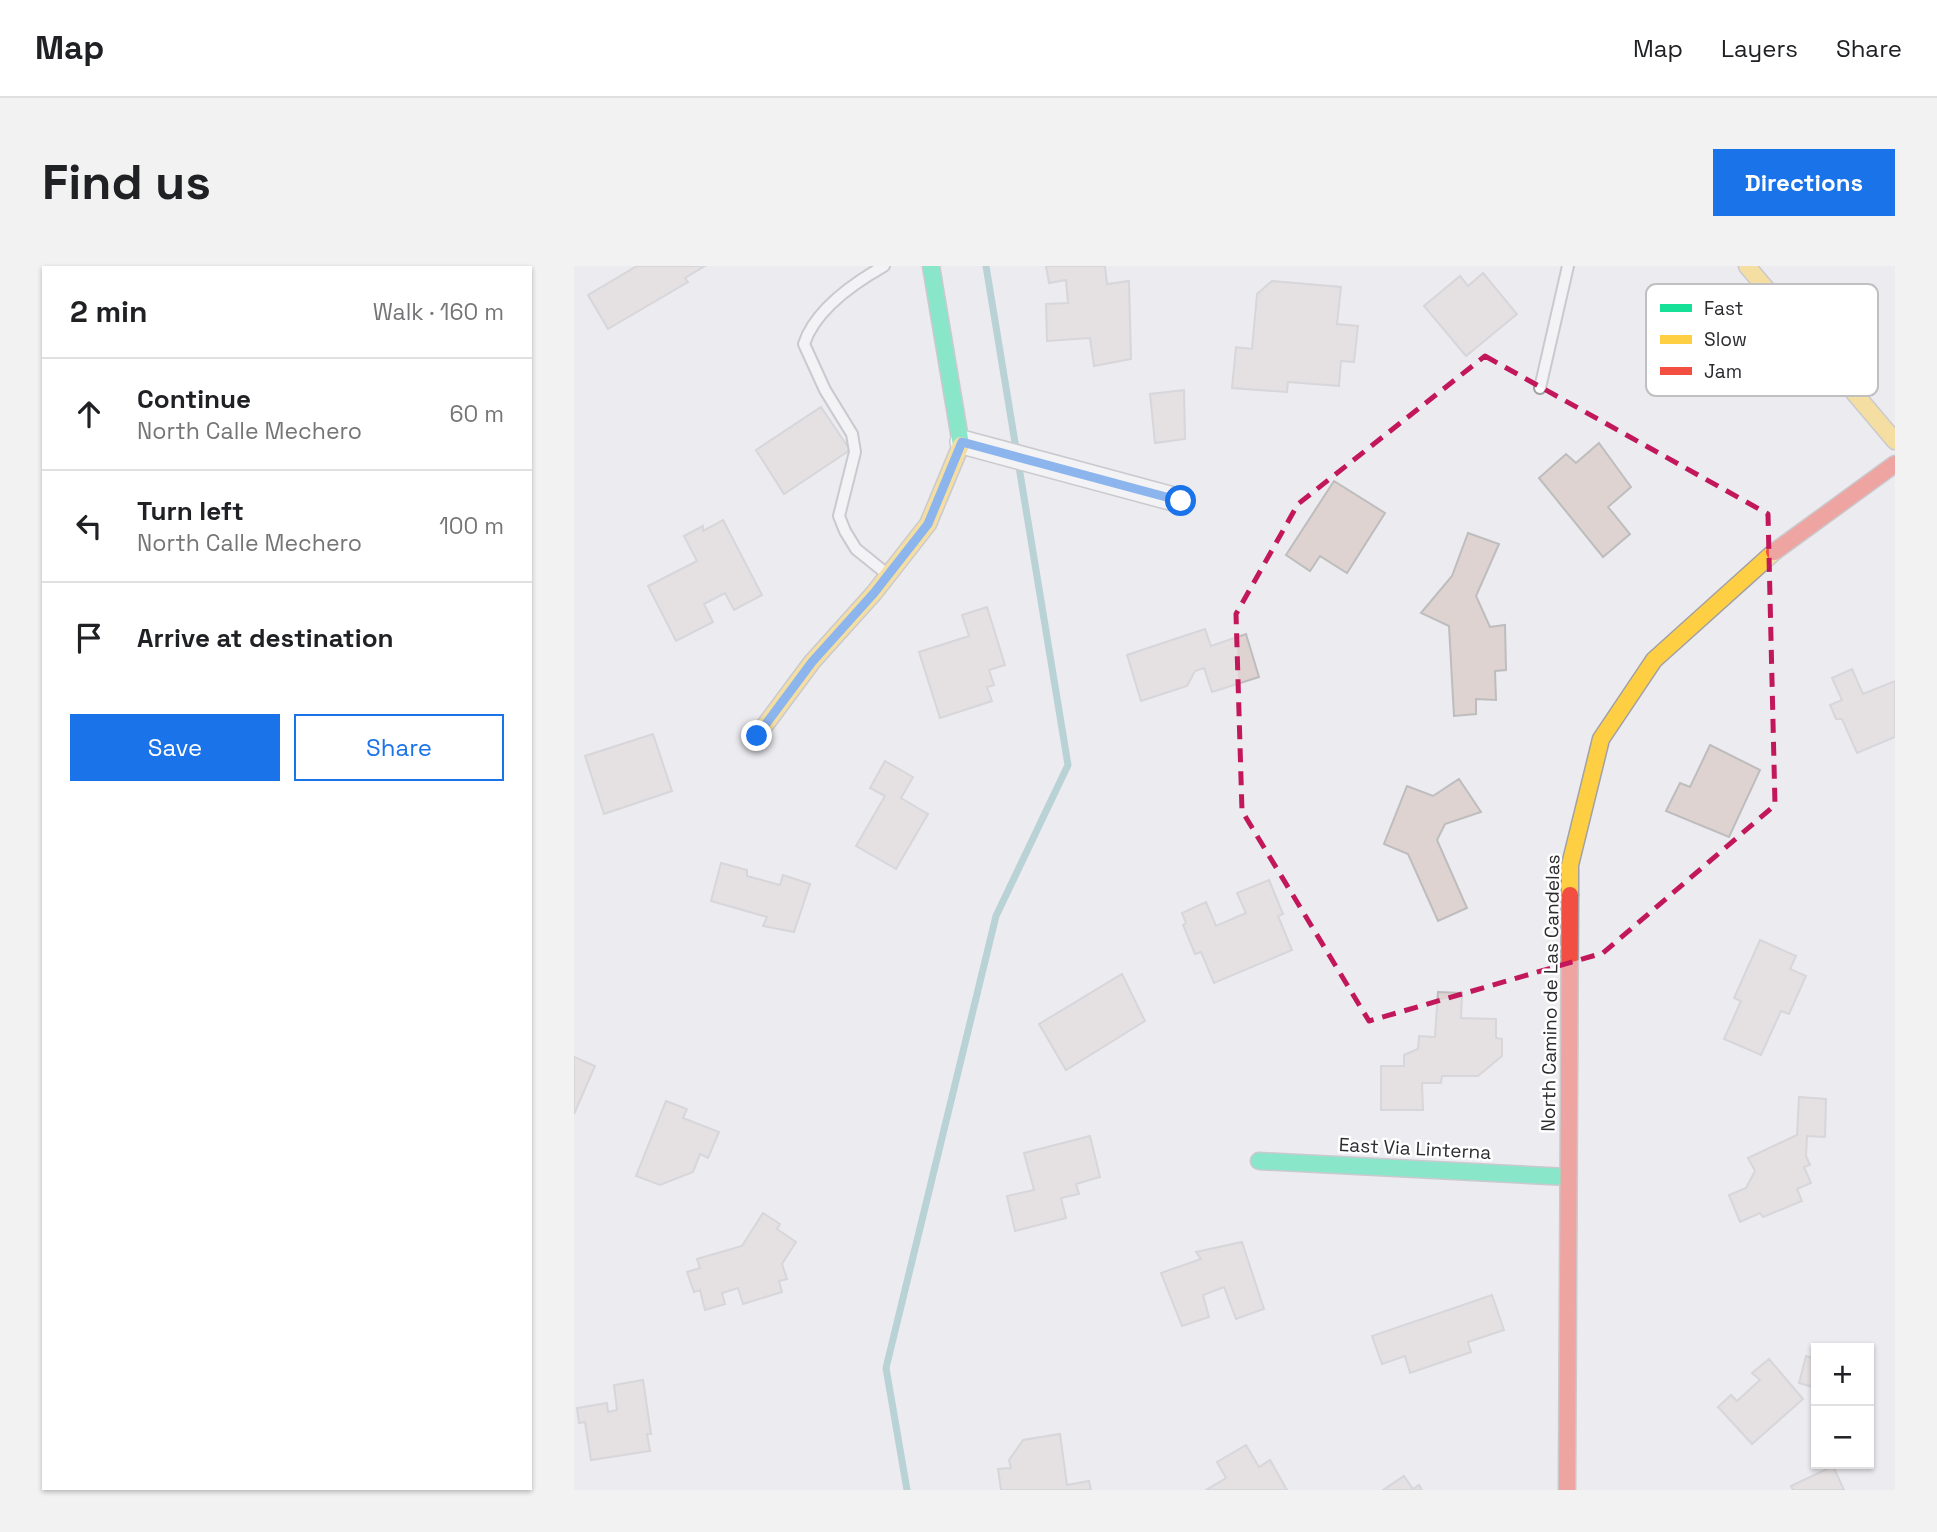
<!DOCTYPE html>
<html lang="en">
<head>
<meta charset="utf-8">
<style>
	:root { --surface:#fff; --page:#f2f2f2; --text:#202124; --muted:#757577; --line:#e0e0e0; --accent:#1a73e8 }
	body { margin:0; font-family:"Space Grotesk",sans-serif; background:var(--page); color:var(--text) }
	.controls { position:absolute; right:21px; bottom:21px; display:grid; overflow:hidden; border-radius:0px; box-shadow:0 2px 5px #0004 }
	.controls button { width:63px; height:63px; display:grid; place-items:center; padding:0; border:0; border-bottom:2px solid var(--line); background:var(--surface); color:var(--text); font:35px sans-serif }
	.stop { position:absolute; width:21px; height:21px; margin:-16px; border:5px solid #1a73e8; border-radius:50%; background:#fff }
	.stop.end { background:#1a73e8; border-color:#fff; box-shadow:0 2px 7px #0008 }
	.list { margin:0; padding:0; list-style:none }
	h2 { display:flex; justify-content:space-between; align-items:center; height:91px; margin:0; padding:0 28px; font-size:30px }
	h2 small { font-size:23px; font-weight:400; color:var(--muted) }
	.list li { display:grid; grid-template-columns:46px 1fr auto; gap:21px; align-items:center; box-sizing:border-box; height:112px; padding:0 28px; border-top:2px solid var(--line) }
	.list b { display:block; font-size:26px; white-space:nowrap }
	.list p { margin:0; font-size:23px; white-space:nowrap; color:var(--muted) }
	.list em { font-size:23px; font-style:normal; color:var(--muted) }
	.actions { display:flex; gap:14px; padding:21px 28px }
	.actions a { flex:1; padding:16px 0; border:2px solid var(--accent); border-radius:0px; text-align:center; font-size:24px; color:var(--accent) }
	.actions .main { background:var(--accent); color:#fff }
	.icon { flex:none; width:38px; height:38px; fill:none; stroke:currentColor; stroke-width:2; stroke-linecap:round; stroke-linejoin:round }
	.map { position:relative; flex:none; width:1321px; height:1224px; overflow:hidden; border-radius:0px }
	header { display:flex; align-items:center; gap:42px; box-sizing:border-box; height:98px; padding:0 35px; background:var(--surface); border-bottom:2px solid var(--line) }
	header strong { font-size:33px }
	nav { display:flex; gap:38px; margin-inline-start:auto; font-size:24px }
	.intro { display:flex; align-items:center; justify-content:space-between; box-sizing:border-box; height:168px; padding:0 42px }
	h1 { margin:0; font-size:49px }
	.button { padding:18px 32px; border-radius:0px; background:var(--accent); color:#fff; font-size:24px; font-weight:700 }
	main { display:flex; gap:42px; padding:0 42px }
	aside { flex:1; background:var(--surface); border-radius:0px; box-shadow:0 2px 5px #0004 }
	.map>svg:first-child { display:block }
</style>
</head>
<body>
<header>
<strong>Map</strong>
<nav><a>Map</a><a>Layers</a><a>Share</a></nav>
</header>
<div class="intro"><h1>Find us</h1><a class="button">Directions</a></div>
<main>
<aside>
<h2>2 min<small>Walk · 160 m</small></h2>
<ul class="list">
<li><svg class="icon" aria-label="ahead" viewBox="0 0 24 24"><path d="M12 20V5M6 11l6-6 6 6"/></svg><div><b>Continue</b><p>North Calle Mechero</p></div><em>60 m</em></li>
<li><svg class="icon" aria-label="left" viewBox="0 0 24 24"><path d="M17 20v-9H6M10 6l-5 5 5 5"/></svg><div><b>Turn left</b><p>North Calle Mechero</p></div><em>100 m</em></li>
<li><svg class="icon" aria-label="arrive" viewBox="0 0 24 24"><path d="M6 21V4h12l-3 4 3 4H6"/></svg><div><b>Arrive at destination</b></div></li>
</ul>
<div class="actions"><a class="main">Save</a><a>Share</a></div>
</aside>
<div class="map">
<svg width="1321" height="1224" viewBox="0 0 1321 1224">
	<rect width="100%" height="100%" fill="#ebebf0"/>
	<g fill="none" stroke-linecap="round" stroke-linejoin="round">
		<path stroke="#7bb3b6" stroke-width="7" d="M333,1224l-21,-122 110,-452 72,-151 -82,-499"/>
	</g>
	<path fill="#ded3d0" stroke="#bebdbe" stroke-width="2" d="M63,0h68l-20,12 3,4 -80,47 -20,-34z
		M472,0h59l2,18 22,-3 2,78 -37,7 -4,-28 -43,3 -1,-37 22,-1 -2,-23 -17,3z
		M909,7l34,41 -51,42 -42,-50 36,-30 8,10z
		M698,15l69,6 -4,37 21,2 -4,36 -13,-1 -2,25 -51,-4 -1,10 -55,-4 4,-41 16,2 5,-55z
		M610,124l1,49 -30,4 -5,-49z
		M247,141l29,43 -66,44 -28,-44z
		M1025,177l32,44 -23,20 22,27 -27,23 -64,-79 27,-24 10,9z
		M760,215l51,32 -38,60 -27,-17 -10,15 -24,-16z
		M149,254l39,75 -28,15 -9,-17 -21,11 9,18 -37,19 -28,-55 49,-25 -13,-25 19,-10v5z
		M894,267l31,11 -23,52 14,31 15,-2 1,45 -11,1 1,29 -20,-1v15l-22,2 -5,-90 -28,-13 31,-37z
		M413,341l18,58 -16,5 5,15 -7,2 5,14 -52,17 -21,-66 50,-16 -7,-21z
		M631,363l6,17 35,-12 13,43 -47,15 -8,-24 -9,3 -8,15 -46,15 -14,-46z
		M1278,403l11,25 32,-13v56l-38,16 -15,-34h-6l-6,-14 12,-5 -10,-22z
		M79,468l19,57 -68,23 -19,-58z
		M1136,479l50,25 -31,67 -63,-26 14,-28 10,4z
		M311,495l28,16 -12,21 27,16 -32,55 -40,-23 29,-50 -15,-8z
		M885,513l22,33 -36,12 -8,16 30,68 -29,13 -30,-67 -24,-10 23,-58 26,10z
		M147,597l26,7v6l33,9 3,-10 27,9 -16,48 -31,-6 4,-9 -56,-16z
		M695,614l14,34 -5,2 14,34 -78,33 -13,-31 -6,2 -12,-29 3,-2 -4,-10 24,-11 10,24 30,-13 -9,-20z
		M1186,674l36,16 -6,13 16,7 -17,38 -8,-3 -20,44 -37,-16 17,-38 -7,-3z
		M548,708l23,47 -79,49 -27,-46z
		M864,726l24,1 -1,25 35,1v19l6,1v17l-24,20h-36l-1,7h-19l1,27h-42v-44h23v-11l14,-6 1,-13 16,1z
		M0,791l21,9 -21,48z
		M1225,831l27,2 -1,38 -18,-1 -1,20 4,9 -6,2 7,16 -14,6 5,12 -39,16 -3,-4 -20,9 -11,-27 17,-7 9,-17 -7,-13 49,-23z
		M92,835l21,8 -4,9 36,14 -11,26 -8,-4 -7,18 -33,13 -24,-9z
		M516,870l10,41 -24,7 3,10 -18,4 5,20 -51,13 -8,-35 27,-6 -10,-37z
		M189,947l17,11 -3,5 19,13 -14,22 5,15 -8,2 3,11 -39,12 -5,-16 -16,5 3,11 -20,6 -5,-20 -6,2 -7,-20 13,-4 -3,-9 45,-13z
		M668,976l22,67 -28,10 -12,-32 -21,8 6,22 -27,9 -21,-53 40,-14 -5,-7z
		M918,1029l12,35 -36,12 3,10 -61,21 -5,-17 -23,8 -10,-28z
		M1232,1090l10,3v29l-17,-5z
		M1195,1093l34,40 -51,45 -34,-37 13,-12 6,6 23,-21 -8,-7z
		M69,1114l8,54h-4l3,17 -59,9 -6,-38 -6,1 -2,-15 30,-5 1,9 9,-2 -3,-25z
		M486,1168l7,51 22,-4 2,9h-90l-3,-21 13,-1 -2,-8 14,-20z
		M672,1179l13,22 11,-7 17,30h-81l20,-12 -9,-16z
		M1259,1200l11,24h-51l-2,-4z
		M830,1210l9,13 6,-4 3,5h-39z"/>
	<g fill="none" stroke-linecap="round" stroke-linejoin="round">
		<defs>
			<path id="lane" d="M310,0c-30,17 -69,44 -80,78l21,46 27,44 3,18 -16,64 6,15 11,18 31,25
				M966,122l28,-122"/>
			<path id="street" d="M388,176l219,59"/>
			<path id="fast" d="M357,0l30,179
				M685,895l309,16"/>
			<path id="slow" d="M1173,0l148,175
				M183,470l55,-74 62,-69 54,-69 33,-79
				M996,629v-30l31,-126 53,-79 120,-108"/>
			<path id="jam" d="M1200,286l121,-88
				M993,1224l3,-595"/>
		</defs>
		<use href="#lane" stroke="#a1a1a5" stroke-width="14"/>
		<use href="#street" stroke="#a1a1a5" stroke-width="26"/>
		<use href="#fast" stroke="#a1a1a5" stroke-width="19"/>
		<use href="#slow" stroke="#a1a1a5" stroke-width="19"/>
		<use href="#jam" stroke="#a1a1a5" stroke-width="19"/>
		<use href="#lane" stroke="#fcfcfd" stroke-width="10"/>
		<use href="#street" stroke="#fcfcfd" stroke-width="23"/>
		<use href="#fast" stroke="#16e098" stroke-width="16"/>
		<use href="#slow" stroke="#ffcf43" stroke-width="16"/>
		<use href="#jam" stroke="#f24e42" stroke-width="16"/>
	</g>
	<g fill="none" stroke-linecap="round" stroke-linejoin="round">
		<path stroke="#1a73e8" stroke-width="9" d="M183,470l55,-74 62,-69 54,-69 34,-82 219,59"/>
	</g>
	<path d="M0 0H1321V1224H0ZM911,90l283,158 7,291 -172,148 -234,68 -127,-210 -6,-197 62,-110z" fill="#ebebf0" fill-opacity=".55" fill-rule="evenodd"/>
	<path fill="none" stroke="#c2185b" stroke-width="5" stroke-dasharray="14 9" stroke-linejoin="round" d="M911,90l283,158 7,291 -172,148 -234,68 -127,-210 -6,-197 62,-110z"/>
	<g text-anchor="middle" stroke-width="5" stroke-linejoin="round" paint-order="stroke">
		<g font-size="19" fill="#2c2c30" stroke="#fff">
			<text transform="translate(976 727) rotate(-89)" y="7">North Camino de Las Candelas</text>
			<text transform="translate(841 882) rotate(3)" y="7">East Via Linterna</text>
		</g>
	</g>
	<rect x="1072" y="18" width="232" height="112" rx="10" fill="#fff" stroke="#c0c0c1" stroke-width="2"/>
	<rect x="1086" y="38" width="32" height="8" fill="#16e098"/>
	<rect x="1086" y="69" width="32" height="9" fill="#ffcf43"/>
	<rect x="1086" y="101" width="32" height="8" fill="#f24e42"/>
	<g font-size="19" fill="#2c2c30">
		<text x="1130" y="49">Fast</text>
		<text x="1130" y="80">Slow</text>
		<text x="1130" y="112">Jam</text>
	</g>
</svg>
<div class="controls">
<button>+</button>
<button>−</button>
</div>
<div class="stop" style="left:607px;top:235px"></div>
<div class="stop end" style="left:183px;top:470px"></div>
</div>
</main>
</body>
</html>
